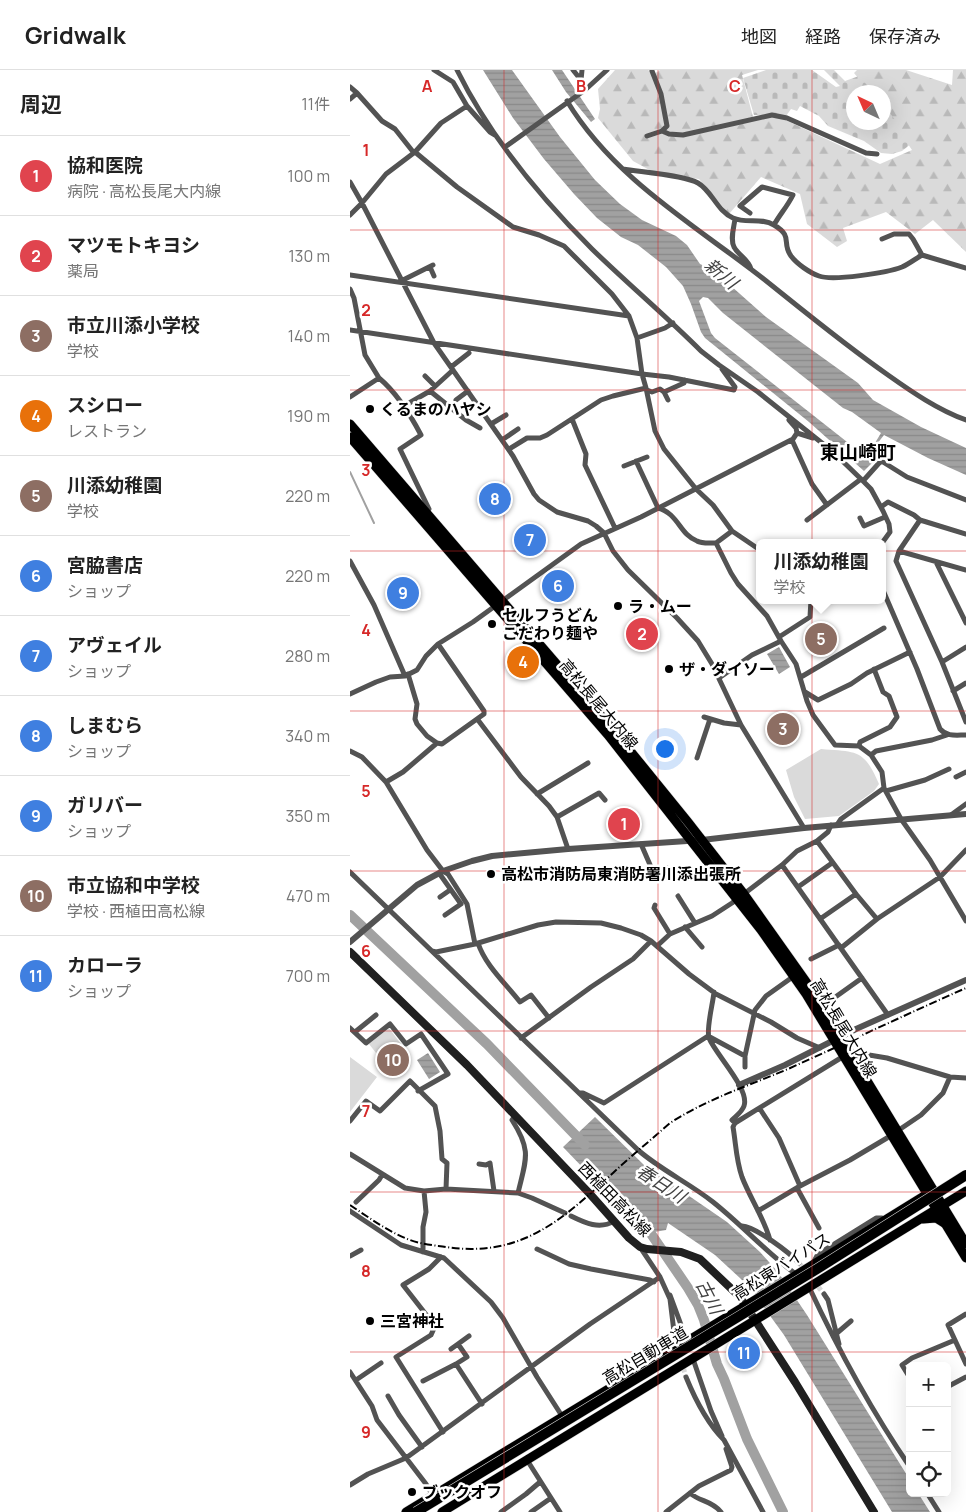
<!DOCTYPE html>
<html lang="ja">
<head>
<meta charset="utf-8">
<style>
	:root { --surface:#fff; --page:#f2f2f2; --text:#222; --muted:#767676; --line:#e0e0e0; --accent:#000 }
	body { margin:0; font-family:Manrope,"Noto Sans JP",sans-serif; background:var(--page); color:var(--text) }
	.controls { position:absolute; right:15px; bottom:15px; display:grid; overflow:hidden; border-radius:8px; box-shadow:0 5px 20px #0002 }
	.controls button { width:45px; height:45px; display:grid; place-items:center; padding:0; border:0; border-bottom:1px solid var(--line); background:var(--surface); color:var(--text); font:25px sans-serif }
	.compass { position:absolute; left:496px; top:15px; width:45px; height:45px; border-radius:50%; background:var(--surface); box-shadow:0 5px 20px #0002; rotate:316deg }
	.you { position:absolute; left:314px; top:678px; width:18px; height:18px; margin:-12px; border:4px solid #fff; border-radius:50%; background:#1a73e8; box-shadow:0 0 0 8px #1a73e833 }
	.badge { display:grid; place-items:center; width:32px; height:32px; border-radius:50%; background:var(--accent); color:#fff; font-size:16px; font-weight:700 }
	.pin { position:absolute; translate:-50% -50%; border:2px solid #fff; box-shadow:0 1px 5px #0006 }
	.popup { position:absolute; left:406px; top:469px; width:130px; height:65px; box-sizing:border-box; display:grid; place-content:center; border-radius:8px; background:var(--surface); filter:drop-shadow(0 1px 4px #0005); font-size:16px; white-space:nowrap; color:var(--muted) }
	.popup b { font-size:19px; color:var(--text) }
	.popup::after { content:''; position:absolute; left:50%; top:100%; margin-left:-10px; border:10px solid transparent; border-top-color:var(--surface) }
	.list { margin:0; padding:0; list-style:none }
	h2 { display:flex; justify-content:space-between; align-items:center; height:65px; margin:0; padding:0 20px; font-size:21px }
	h2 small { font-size:16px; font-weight:400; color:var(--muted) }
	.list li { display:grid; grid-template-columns:32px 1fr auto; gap:15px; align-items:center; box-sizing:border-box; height:80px; padding:0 20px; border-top:1px solid var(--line) }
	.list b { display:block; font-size:19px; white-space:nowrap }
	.list p { margin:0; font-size:16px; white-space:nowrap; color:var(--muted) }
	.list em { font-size:16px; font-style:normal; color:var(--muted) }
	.icon { flex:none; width:28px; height:28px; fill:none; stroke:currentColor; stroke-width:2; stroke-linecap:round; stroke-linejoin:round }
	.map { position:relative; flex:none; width:616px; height:1442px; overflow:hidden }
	header { display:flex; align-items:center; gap:30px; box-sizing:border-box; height:70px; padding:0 25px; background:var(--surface); border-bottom:1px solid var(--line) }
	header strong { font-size:24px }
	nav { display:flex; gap:28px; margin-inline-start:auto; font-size:18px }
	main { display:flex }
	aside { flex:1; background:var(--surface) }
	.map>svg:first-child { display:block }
</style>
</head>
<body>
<header>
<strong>Gridwalk</strong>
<nav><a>地図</a><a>経路</a><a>保存済み</a></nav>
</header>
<main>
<aside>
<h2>周辺<small>11件</small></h2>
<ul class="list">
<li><span class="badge" style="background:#e0444e">1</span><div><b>協和医院</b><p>病院 · 高松長尾大内線</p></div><em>100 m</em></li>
<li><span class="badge" style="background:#e0444e">2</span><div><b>マツモトキヨシ</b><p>薬局</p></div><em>130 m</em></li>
<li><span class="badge" style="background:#8d6e63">3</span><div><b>市立川添小学校</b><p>学校</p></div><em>140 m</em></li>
<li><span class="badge" style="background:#e8710a">4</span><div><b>スシロー</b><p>レストラン</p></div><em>190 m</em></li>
<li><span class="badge" style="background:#8d6e63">5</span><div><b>川添幼稚園</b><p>学校</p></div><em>220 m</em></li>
<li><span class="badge" style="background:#3f7fe0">6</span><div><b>宮脇書店</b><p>ショップ</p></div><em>220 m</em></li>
<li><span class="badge" style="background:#3f7fe0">7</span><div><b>アヴェイル</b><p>ショップ</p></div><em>280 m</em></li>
<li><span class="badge" style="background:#3f7fe0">8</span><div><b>しまむら</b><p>ショップ</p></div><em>340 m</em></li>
<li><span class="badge" style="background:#3f7fe0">9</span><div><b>ガリバー</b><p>ショップ</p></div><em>350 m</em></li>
<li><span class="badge" style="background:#8d6e63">10</span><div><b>市立協和中学校</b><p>学校 · 西植田高松線</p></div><em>470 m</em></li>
<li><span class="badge" style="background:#3f7fe0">11</span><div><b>カローラ</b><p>ショップ</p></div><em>700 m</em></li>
</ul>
</aside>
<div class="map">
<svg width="616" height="1442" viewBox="0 0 616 1442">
	<defs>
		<pattern id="forest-firs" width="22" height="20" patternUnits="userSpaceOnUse" patternTransform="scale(1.25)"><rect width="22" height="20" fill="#dadada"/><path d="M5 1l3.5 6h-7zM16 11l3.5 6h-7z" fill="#b9b9b9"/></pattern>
		<pattern id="cemetery-stones" width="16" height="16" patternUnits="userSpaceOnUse" patternTransform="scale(1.25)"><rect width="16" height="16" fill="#dadada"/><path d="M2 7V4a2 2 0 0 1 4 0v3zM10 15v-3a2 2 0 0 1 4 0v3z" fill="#b9b9b9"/></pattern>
		<pattern id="water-rules" width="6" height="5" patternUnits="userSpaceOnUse" patternTransform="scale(1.25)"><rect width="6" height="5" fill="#a1a1a1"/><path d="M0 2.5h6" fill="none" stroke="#898989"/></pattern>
	</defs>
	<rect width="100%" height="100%" fill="#fff"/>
	<path fill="#dadada" d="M471,679c36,3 43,0 58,35l-5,7 -35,25 -34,3 -11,-22 -8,-27z
		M39,958l18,24 -20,15 -18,-23z
		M0,987l27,20 -27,35z"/>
	<path fill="url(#forest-firs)" d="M265,0h33l6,4 6,-4h98l-16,5 11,42 28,1 99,46 32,-14 -28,-41v-17h-14l-16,-19 3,-3h49l46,15 1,-15h13v182l-33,-32 -18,14 -29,-22 -43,16 4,13 -10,6 -30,-23 -7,-30 -39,-17 -32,37 -30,-35 -44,-6 -22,-12 -35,-43 2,-9 -2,-20z"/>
	<path fill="url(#cemetery-stones)" d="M416,0h46l24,17 4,-1 -16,-16h10l11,11 14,-5 14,16h-20v30h31v-17l28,38 -10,8 -10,3 -11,-1 -17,-12 -36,-15 -9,-10 -19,-10 -3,5 -6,-2 -5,7 -32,-1 -11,-37z"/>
	<path fill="url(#water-rules)" d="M133,0h29l48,67 35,43 25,24 22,16 34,16 11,9 13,19 13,6 53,47 92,66 15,17 48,27 45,21v27l-38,-17 -44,-23 -7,9 -2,-1 6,-10 -29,-21 -9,-4 -120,-95 -15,-15 -5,-1 -4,4 12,32 4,5 155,122 2,3 -8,8 -55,-49 -104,-84 -4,-6 -10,-28 -8,-18 -17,-19 -28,-22 -17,-8 -24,-19 -23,-24 -30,-35 -31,-41z
		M202,0h10l33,49 -4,3 -25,-30z
		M429,577l11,20 -11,7 -12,-20z
		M78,983l12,19 -11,7 -12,-19z
		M245,1047l49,48 83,57 33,30 18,20 29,43 103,165v13h8l12,19h-38l-108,-177 -29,-40 -14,-16 -26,-24 -47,-32 -2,7 -23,4 -32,-37 -48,-50z"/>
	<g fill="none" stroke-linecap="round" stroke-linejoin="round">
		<path stroke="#a1a1a1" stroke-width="2" d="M0,402l24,51"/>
		<path stroke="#a1a1a1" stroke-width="10" d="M0,845l137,129 98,101
			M293,1152l45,66 10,17 6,15 13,44 7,15 23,60 36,73"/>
		<path stroke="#d9d9d9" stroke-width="5" stroke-dasharray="5 2.5" stroke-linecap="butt" d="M449,1193l25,31
			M329,1283l7,24"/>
		<defs>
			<path id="primary" d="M0,354l260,302 78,96 56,72 68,96 154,254
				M0,367l258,298 153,195 45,64 160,264"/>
			<path id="trunk" d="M573,1149l13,-1 8,5
				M56,1442l387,-235 139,-86
				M92,1442l524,-321"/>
		</defs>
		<use href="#primary" stroke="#dbdbdb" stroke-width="10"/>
		<use href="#trunk" stroke="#dbdbdb" stroke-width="10"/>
		<path stroke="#535353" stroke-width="5" d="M84,0l19,12 14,24
			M107,0c32,65 84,128 135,179 36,35 74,67 109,102l18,14 39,27 74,59 29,28 10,10 12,22 6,13 1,8 -8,11
			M223,0l8,10 4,10
			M231,10l1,-10
			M0,17l7,6
			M0,29l7,-6 25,28 13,8 19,24
			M217,31c47,78 128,124 198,179 40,32 80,65 123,95 24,17 50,35 78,45
			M312,61l7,3 14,1 89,-20 15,3 79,35 11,1
			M297,66l15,-5 5,-5 -6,-32 -9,-23
			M155,77l80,-57 22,-20
			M65,82l42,35 56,40 26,8 25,11 48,48 17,22 8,22
			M273,99c18,3 61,6 75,14 14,8 19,28 35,35 13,6 28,-1 41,7 20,12 7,17 17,31 6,8 19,17 28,20 14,5 68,-3 83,-9 7,-3 13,-8 20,-12l44,13
			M0,112l12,21 72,140 79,113 21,38 5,6 18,12 31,9 8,5 8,7 9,18 15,19 49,48 21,23 14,23 29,61 63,103
			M400,143l-10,-7 22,-19 31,8c-6,12 -13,19 -19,30
			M0,145l12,-12 24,-29 29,-22 26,-29 26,-17 23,26 5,3
			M385,149c-1,8 -5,20 -1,28 5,9 14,12 17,22
			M532,169l12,-5h15l4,5 9,16
			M80,197l4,9
			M0,205l279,41
			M51,211l32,-16
			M0,219l4,9 11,57 14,23
			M0,260l292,44 -5,-36 28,-10 8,-5
			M101,297l18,-14
			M75,306l10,10
			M296,318l9,43 9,18 32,40 17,16 19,26
			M297,320l5,2 8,-3 4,3 4,8
			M80,321l36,29 14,8
			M314,322l20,-9 1,-3
			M0,327l29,-19c18,15 31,36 42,57l-21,14 29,60 -3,3
			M106,330l12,-9
			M54,336l26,-15 23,-21
			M222,349l14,35 -1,11 30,63
			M141,354l15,-9
			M447,363l16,5
			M152,370l16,-11
			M442,370l20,44 15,21
			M159,379l18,-11h13l7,-3 54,-35 12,-4 33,-8 -4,-14 27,3 65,13 1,-3 -13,-18
			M286,391l22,47c20,5 22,27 39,33 5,3 13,2 19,2l15,30 7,11 29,32 14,25 -29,14 -33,23
			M274,396l23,-9
			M513,411l17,-19h3l24,15 59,23
			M531,437l7,-5 26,13 6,5
			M510,448l4,8 21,-9
			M457,450l54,-41
			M616,464l-46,-14 -21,31 -3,10 46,101 24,60
			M366,473l16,-12 28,19
			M549,481l67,19
			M0,491l24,44 31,71
			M586,492l30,61
			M532,518l35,81 23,60c7,8 16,6 26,6
			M429,567l31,-20 1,-17
			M431,571l15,23 11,37 6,14 22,30 24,1 12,9 11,17 2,16 17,31 29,41 36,61
			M592,592l24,-15
			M58,604l9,30 -2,15 2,5 10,12 10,7
			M451,607l83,-49
			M603,621l13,-8
			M455,622l13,8 33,-16 16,-11 43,-21
			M0,624l26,-12 14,-5 15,-1 12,-6 9,-14 12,-12 35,-22 108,-78 60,-27 152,-78 4,-6 -1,-5 -7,-8
			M354,647l20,6 17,2
			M128,650l43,57 28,29 8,11 11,32
			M509,676l1,-4 30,-15 7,-10 -8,-21 -6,-4 -9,-23
			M0,681l12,6 24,25 41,68 16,21 5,3 19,30 8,40
			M521,685l5,-4 56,-11 15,-5
			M347,688l13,-39
			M606,707l10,-5
			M36,712l17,-10 34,-29 5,1 42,-30v-3l-46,-67
			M536,721l39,-11 24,-11
			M187,724l51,-31
			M601,745l15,-11
			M207,747l42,-24 6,7
			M487,755l4,-6 43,-31
			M467,771l39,53 21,25
			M291,774l13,30
			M432,795l106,150
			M0,802l288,278c23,20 51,33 75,52 29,23 54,51 84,73
			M89,803l22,31 -16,11
			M273,808l44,-10
			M448,817l34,-24
			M328,826l17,27
			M90,827l10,-7
			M305,835l-1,3 16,26
			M470,849l36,-25
			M335,857l17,20
			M128,873c7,22 28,41 42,59l11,-7 18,23
			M307,876l13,-12 42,-18 20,-13 50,-38 15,-14 20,-10 11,-9 3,-7
			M491,878l36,-29 63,-42 26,-27
			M82,881l4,1 39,-8 63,-19 18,-3 45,1 20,5 20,7 10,6 38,33 27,20 55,28 26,16 23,10
			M461,889l28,-14
			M364,922c-1,11 -8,37 -5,46 7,17 41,51 35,68 -2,6 -8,10 -12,14l3,3
			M474,939l10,-7v-4l28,-20
			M0,958l16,15 24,-19 16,20 15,-10 27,40 -30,17
			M5,962l21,-17
			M171,968l70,-51 42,-28 18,-18
			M503,986l10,-2 24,4 63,19 16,1
			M395,997v-11l10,-46 11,-14 28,-20
			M229,1023h4l21,10 104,-67 37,20
			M165,1046l-3,4c20,31 14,39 6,73l14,5 33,15
			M0,1051l16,-20 14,10 30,-30 25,25 5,25 2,28 5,4 -1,26
			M0,1084l55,34 19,3 2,21 -3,15v25
			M129,1094l7,1 4,-2 4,28
			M450,1116l50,-26 37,-22 34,-23 22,-22 7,-16
			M447,1118l22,40
			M74,1121l22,-2 72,4
			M6,1132l23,-22 3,-5
			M0,1141l51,34 43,13 47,44 12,16 34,59 25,39
			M408,1141l42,-25 -21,-48 -19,-29
			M221,1146c14,7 29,14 43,5
			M392,1156c14,1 48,27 57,37
			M420,1170c-6,-22 -20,-42 -28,-63 -6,-17 -6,-33 -9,-50l2,-4 109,-67
			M290,1177l20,30 10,22 5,41
			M187,1179l32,15 22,5 59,11 4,2
			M0,1186l11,-6
			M91,1187l-12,12 -26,16 32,41 -4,9 -35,22 47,75
			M462,1195l6,-11 58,-36h6l3,2
			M459,1217c29,62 62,123 101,180
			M474,1224l4,6 11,44
			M320,1225l17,46
			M616,1244l-18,11 18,39
			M487,1263l14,-12
			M101,1279l7,-5
			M343,1289l18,52 11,25
			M106,1294l11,-7 -9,-13 11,-8
			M0,1302l22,34 5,14 49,64 7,12
			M336,1307c9,22 21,46 38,63l39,72
			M560,1308l-8,-13 10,-7 43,-18
			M6,1310l25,-17
			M73,1311l33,-17 26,40
			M597,1317l19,-10
			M38,1326l11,19 23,32
			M177,1390l33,52
			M0,1415l18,-11 38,-16 184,-134 70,-47
			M340,1423c10,9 21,7 31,19
			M577,1423l12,19
			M151,1442l25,-18 14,-12
			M181,1442l20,-14
			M316,1442l33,-26 32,-16 1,-3 -6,-18"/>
		<path stroke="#535353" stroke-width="6" d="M0,872l67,-57 26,-14 29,-10 20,-5 76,-7 134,-9 102,-12 162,-14
			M389,1015l46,-20 71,-36 110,-49"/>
		<path stroke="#202020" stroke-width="8" d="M0,882l117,113 123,129 39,44 11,9 7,2 34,3 19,7 39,37 16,24 40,62 79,130"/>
		<use href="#primary" stroke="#000" stroke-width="9"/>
		<use href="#trunk" stroke="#000" stroke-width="9"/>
		<path stroke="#000" stroke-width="2" stroke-dasharray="8 2.5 1 2.5" stroke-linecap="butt" d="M0,1135c18,12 36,25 55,33 13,6 28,7 41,9 75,11 116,-27 167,-74 18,-17 38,-33 57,-50 37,-24 78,-37 118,-54 60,-27 119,-55 178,-81"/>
		<defs>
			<path id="motorway-bridge" d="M66,1442l401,-243 149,-94"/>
		</defs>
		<use href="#motorway-bridge" stroke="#dbdbdb" stroke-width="11" stroke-linecap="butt"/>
		<use href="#motorway-bridge" stroke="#000" stroke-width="10"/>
	</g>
	<path fill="none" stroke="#d62828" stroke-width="1" stroke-opacity="0.55" d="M154,0v1442M308,0v1442M462,0v1442M0,160h616M0,320h616M0,481h616M0,641h616M0,801h616M0,961h616M0,1122h616M0,1282h616"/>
	<g fill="#000" stroke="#fff" stroke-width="2">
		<circle cx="20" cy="339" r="5"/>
		<circle cx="268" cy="536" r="5"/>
		<circle cx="142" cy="554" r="5"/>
		<circle cx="319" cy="599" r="5"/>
		<circle cx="141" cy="804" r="5"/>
		<circle cx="20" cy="1251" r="5"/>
		<circle cx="62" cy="1422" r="5"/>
	</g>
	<g text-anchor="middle" stroke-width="5" stroke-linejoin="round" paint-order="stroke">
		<g font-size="16" font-weight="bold" fill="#000" stroke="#fff" text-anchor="start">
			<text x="30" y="345">くるまのハヤシ</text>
			<text x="278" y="542">ラ・ムー</text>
			<text x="152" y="551">セルフうどん<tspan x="152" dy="18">こだわり麺や</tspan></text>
			<text x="329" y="605">ザ・ダイソー</text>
			<text x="151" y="810">高松市消防局東消防署川添出張所</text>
			<text x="30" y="1257">三宮神社</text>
			<text x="72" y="1428">ブックオフ</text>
		</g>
		<g font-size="16" fill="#000" stroke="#fff">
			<text transform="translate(249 634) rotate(50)" y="6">高松長尾大内線</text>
			<text transform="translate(494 958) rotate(59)" y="6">高松長尾大内線</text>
			<text transform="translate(265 1129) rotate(46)" y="6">西植田高松線</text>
			<text transform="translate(431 1196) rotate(-32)" y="6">高松東バイパス</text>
			<text transform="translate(295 1285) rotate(-31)" y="6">高松自動車道</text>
		</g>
		<g font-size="18" font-style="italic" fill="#424242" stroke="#fff">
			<text transform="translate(371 204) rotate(40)" y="6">新川</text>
			<text transform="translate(311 1114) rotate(33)" y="6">春日川</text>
			<text transform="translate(359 1227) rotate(63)" y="6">古川</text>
		</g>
		<g font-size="19" font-weight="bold" fill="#000" stroke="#fff">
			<text x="508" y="389">東山崎町</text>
		</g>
	</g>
	<g font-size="16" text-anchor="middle" font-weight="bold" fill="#d62828" stroke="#fff" stroke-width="5" stroke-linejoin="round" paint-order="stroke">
		<text x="77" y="22">A</text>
		<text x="231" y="22">B</text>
		<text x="385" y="22">C</text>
		<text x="16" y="86">1</text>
		<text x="16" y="246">2</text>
		<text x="16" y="406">3</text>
		<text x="16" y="566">4</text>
		<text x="16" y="727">5</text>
		<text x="16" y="887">6</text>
		<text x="16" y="1047">7</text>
		<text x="16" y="1207">8</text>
		<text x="16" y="1368">9</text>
	</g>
</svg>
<div class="controls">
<button>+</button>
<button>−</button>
<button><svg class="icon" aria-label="locate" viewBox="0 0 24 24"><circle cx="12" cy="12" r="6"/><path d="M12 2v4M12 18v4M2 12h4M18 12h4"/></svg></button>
</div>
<svg class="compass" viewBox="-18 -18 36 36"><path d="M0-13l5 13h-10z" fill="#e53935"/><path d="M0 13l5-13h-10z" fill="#767676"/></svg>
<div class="you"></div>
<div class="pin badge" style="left:274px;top:754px;background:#e0444e">1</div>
<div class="pin badge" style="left:292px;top:564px;background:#e0444e">2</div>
<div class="pin badge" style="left:433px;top:659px;background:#8d6e63">3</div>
<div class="pin badge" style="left:173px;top:592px;background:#e8710a">4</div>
<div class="pin badge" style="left:471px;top:569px;background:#8d6e63">5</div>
<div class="popup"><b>川添幼稚園</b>学校</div>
<div class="pin badge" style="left:208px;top:516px;background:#3f7fe0">6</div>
<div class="pin badge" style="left:180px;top:470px;background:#3f7fe0">7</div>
<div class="pin badge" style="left:145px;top:429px;background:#3f7fe0">8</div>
<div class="pin badge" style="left:53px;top:523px;background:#3f7fe0">9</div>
<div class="pin badge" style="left:43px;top:990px;background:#8d6e63">10</div>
<div class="pin badge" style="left:394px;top:1283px;background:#3f7fe0">11</div>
</div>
</main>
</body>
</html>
